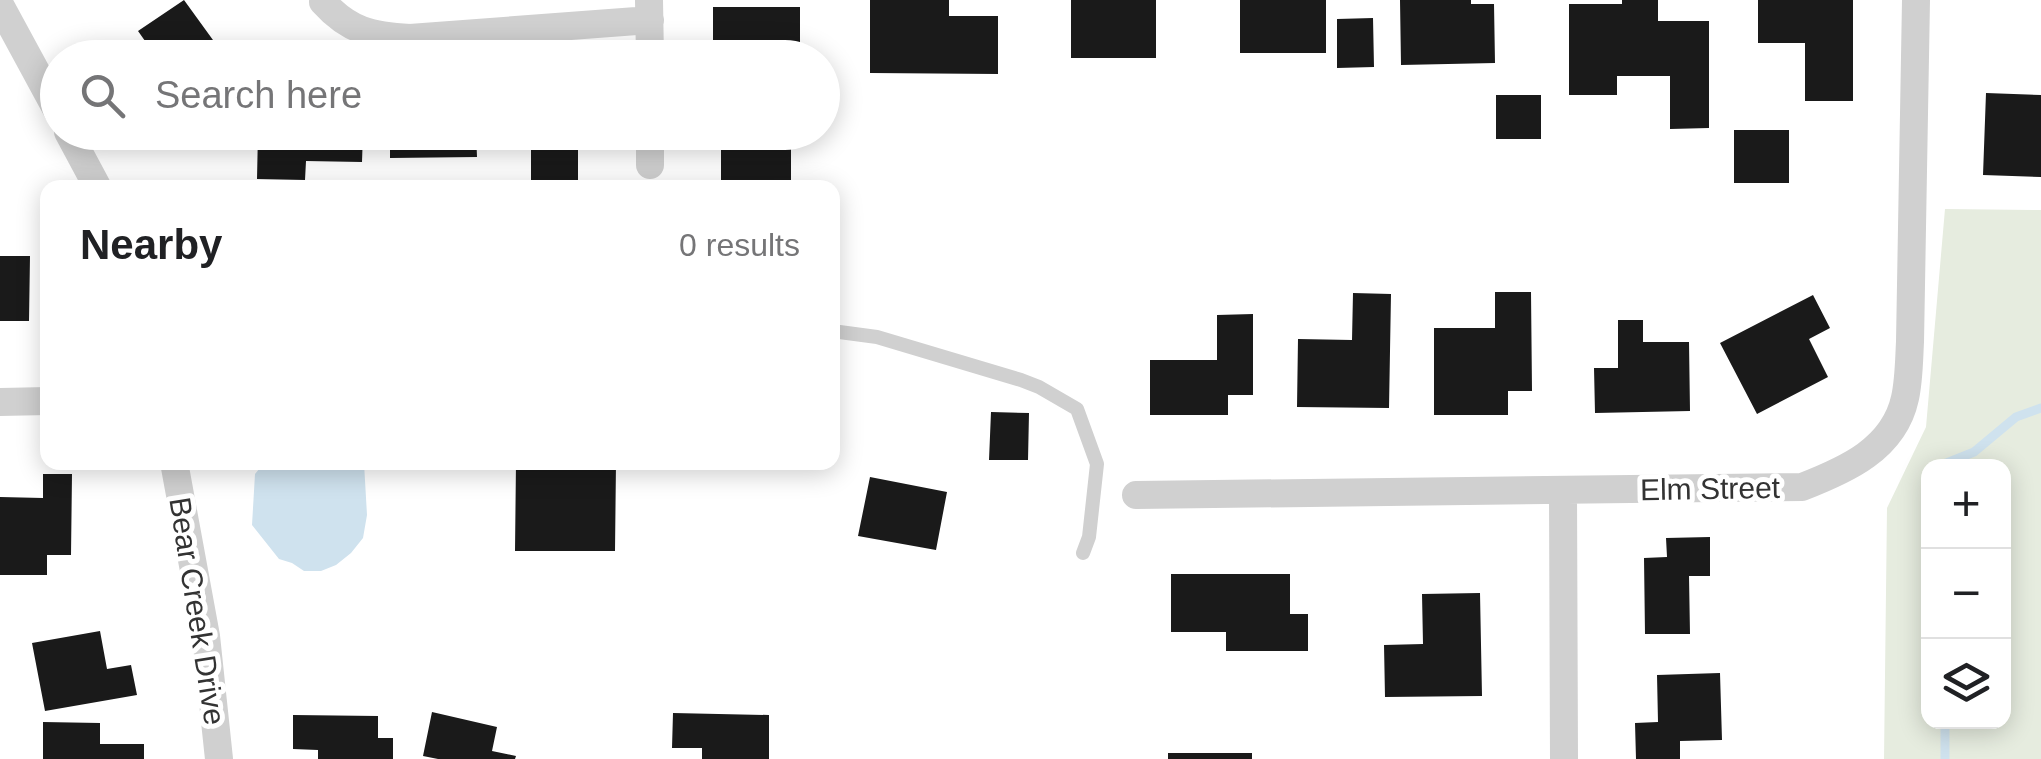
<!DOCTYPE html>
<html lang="en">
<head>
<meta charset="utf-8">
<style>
	:root { --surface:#fff; --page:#f6f6f6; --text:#202124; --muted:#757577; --line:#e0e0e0 }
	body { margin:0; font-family:Helvetica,sans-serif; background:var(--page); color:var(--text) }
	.controls { position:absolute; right:30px; bottom:30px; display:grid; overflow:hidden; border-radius:20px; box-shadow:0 5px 25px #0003 }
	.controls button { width:90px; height:90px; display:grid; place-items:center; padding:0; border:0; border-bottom:2px solid var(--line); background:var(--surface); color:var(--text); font:50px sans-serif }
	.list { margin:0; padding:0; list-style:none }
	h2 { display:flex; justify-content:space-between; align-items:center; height:130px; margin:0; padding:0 40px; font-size:42px }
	h2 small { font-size:32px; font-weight:400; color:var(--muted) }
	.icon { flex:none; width:55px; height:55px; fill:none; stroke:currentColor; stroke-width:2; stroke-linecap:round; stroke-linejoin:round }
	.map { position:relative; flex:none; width:2041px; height:759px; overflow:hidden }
	.search { position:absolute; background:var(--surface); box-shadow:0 5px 25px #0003; left:40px; top:40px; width:800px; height:110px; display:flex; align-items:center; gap:25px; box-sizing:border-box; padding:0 35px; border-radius:55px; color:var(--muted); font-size:38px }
	.panel { position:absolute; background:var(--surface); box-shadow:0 5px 25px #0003; left:40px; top:180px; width:800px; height:290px; border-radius:20px }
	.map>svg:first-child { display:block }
</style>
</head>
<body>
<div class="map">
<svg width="2041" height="759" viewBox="0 0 2041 759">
	<rect width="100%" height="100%" fill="#fff"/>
	<path fill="#e6ecdf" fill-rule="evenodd" d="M1945,209l96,1v549h-157l3,-251 39,-81zM1928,467h76v255h-76z"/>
	<path fill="#cfe2ee" d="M264,463h100l3,52 -4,23 -12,15 -15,12 -15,6h-17l-12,-8 -13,-4 -27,-34 3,-51z"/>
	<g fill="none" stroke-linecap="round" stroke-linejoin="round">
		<path stroke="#cfe2ee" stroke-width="9" d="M1945,467l-1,-3 30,-12 42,-35 25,-9
			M1945,722v37"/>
	</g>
	<path fill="#1a1a1a" d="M184,0l42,58h-90l14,-10 -12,-17z
		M870,0h79v16h49v58l-128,-1z
		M1071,0h85v58h-85z
		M1240,0h86v53h-86z
		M1400,0h71v4h23l1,59 -94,2z
		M1622,0h36v21h51v107l-39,1v-53h-53v19h-48v-91h53z
		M1758,0h95v101h-48v-58h-47z
		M713,7h87v51h-87z
		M1373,18l1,49 -37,1v-49z
		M1986,93l55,2v82l-58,-2z
		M1496,95h45v44h-45z
		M1734,130h55v53h-55z
		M258,132h105l-1,30 -56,-1 -1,19 -48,-1z
		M390,132h86l1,25 -87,1z
		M531,132h47v53h-47z
		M721,132h70v56h-70z
		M0,256h30l-1,65h-29z
		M1495,292h36l1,99h-24v24h-74v-87h61z
		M1353,293l38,1 -2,114 -92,-1 1,-68 54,1z
		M1813,295l17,33 -21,11 19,38 -71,37 -37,-71z
		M1253,314v81h-25v20h-78v-55h67v-45z
		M1618,320h25v22h46l1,69 -95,2 -1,-45h24z
		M991,412l38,1 -1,47h-39z
		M516,462h100l-1,89h-100z
		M43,474h29l-1,81h-24v20h-47v-78l43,1z
		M870,477l77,15 -11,58 -78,-14z
		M1710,537v39h-21l1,58h-45l-1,-76 23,-1 -1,-19z
		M1171,574h119v40h18v37h-82v-19h-55z
		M1480,593l2,103 -97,1 -1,-52 39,-1 -1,-50z
		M100,631l7,38 24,-4 6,30 -92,16 -13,-68z
		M1720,673l2,67 -42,1v18h-44l-1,-36 23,-1 -1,-47z
		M432,712l65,15 -5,24 24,5 -1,3h-77l-15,-3z
		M673,713l96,2v44h-67v-11h-30z
		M293,715l85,1v22h15v21h-75v-9l-25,-1z
		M43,722l57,1v21h44v15h-101z
		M1168,753h84v6h-84z"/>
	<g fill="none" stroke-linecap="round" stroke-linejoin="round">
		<path stroke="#d0d0d0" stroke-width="14" d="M832,331l45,6 144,43 18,7 38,22 20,55 -8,73 -6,16"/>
		<path stroke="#d0d0d0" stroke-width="28" d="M649,0l1,58
			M323,2c26,29 49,34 87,36l240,-18
			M0,5l58,107
			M68,132l30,56
			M650,132v33
			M0,402l48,-1
			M174,462l32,174 13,123
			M1563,492l1,267
			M1136,495l666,-8c44,-17 92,-38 103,-89 4,-18 4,-38 5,-56l6,-342"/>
	</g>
	<g text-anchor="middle" stroke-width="10" stroke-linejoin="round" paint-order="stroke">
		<g font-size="30" fill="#333" stroke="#fff">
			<text transform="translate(1710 489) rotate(-1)" y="10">Elm Street</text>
			<text transform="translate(197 611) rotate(81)" y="10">Bear Creek Drive</text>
		</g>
	</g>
</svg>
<div class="controls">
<button>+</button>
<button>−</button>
<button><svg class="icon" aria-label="layers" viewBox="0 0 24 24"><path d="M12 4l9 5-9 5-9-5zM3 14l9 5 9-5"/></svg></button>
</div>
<div class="search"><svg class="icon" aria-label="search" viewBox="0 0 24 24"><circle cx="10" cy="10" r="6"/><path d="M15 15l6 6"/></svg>Search here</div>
<section class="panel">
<h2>Nearby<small>0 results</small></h2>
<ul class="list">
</ul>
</section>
</div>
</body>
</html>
